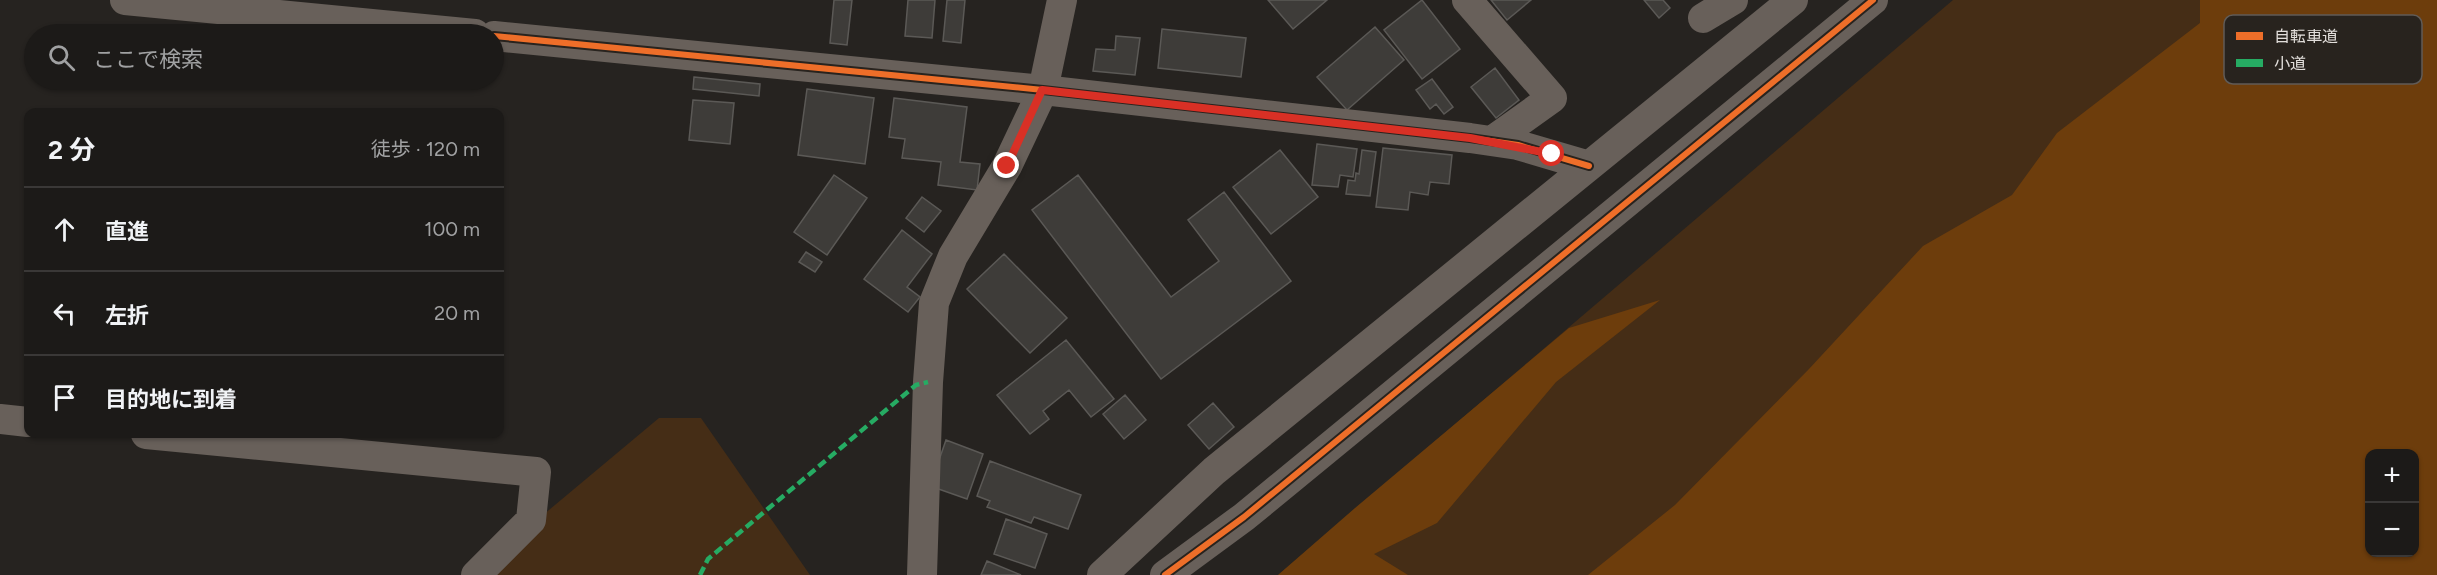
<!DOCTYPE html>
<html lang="ja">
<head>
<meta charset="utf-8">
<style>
	:root { --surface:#1c1a18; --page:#292725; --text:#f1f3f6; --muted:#a0a1a2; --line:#3a3837 }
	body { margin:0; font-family:Figtree,"Noto Sans JP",sans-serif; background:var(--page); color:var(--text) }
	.controls { position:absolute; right:18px; bottom:18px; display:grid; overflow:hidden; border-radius:12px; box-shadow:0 2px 4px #0004 }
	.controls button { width:54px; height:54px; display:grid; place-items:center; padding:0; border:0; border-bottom:2px solid var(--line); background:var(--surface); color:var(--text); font:30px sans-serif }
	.stop { position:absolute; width:18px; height:18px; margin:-14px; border:4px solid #d93025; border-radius:50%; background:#fff }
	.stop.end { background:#d93025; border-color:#fff; box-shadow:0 2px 6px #0008 }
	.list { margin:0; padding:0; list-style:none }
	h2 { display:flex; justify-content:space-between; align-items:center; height:78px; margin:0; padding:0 24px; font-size:26px }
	h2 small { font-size:20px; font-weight:400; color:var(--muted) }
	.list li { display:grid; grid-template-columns:39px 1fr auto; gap:18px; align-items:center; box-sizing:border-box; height:84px; padding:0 24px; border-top:2px solid var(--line) }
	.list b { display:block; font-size:22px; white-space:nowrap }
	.list em { font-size:20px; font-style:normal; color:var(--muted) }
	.icon { flex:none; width:33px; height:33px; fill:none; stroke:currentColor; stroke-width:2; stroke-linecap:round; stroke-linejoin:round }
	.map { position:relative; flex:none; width:2437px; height:575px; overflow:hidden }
	.search { position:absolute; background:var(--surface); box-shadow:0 2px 4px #0004; left:24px; top:24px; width:480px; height:66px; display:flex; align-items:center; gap:15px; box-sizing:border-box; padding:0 21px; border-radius:33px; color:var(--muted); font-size:22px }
	.panel { position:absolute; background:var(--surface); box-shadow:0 2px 4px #0004; left:24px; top:108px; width:480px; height:330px; border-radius:12px }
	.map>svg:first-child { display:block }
</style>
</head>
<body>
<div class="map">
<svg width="2437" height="575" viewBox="0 0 2437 575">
	<rect width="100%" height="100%" fill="#262320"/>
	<path fill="#452d16" d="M1953,0h484l-606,575h-553z
		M659,418h42l109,157h-334l6,-9z"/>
	<path fill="#6d3d0c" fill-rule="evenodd" d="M2200,0h237v575h-849l87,-70 134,-136 114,-123 89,-51 45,-62 143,-110zM2370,454h44v98h-44z
		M1660,300l-104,82 -119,141 -63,31 34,21h-130l77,-67 214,-180z"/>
	<path fill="#3e3c39" stroke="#5b5956" stroke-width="1.5" d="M834,0h18l-5,45 -17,-2z
		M908,0h27l-3,38 -27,-2z
		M947,0h18l-4,43 -18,-2z
		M1268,0h59l-34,29z
		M1422,0l38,49 -38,30 -38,-49z
		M1491,0h40l-24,20z
		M1644,0h19l7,8 -11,10z
		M1375,27l29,33 -57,50 -30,-33z
		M1162,29l84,9 -5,39 -83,-9z
		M1116,36l24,2 -5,37 -42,-4 3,-22 19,1z
		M1495,68l24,32 -23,18 -25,-31z
		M694,77l66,7 -1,12 -66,-7z
		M1432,79l21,28 -9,7 -8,-10 -6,5 -14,-19z
		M807,89l67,9 -9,66 -67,-9z
		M894,98l73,9 -7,55 20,2 -3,26 -39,-5 3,-23 -39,-4 3,-19 -16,-2z
		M693,100l41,3 -4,41 -41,-4z
		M1317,144l40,5 -4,28 -13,-2 -2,12 -26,-2z
		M1383,148l69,7 -3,29 -19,-2 -2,13 -18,-3 -2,18 -32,-3z
		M1280,150l38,47 -47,37 -38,-47z
		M1362,150l14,2 -6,44 -24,-2 2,-14 7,1 1,-8 3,1z
		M834,175l33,23 -40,57 -33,-23z
		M1078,175l93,122 48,-36 -31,-41 36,-28 67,89 -130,98 -129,-169z
		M922,197l19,14 -17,21 -18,-14z
		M902,230l30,24 -25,33 13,10 -12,15 -44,-33z
		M806,252l16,10 -7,10 -16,-10z
		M1004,254l63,64 -37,35 -63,-64z
		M1066,340l48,59 -23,18 -22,-27 -26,21 6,8 -19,15 -33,-39z
		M1125,395l21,25 -22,19 -21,-25z
		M1213,403l21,24 -25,22 -21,-24z
		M946,440l37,14 -16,45 -37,-13z
		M990,461l91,34 -13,34 -34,-12 -3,6 -44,-16 3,-6 -13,-5z
		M1006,519l41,15 -12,34 -41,-14z
		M987,561l34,14h-40z"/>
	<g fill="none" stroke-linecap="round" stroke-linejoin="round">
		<path stroke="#68605a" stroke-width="30" d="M125,0l350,34
			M1467,0l85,98 -60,43
			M1703,18l30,-18
			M494,36l549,54 427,48 48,7 71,21
			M0,419l28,3
			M146,434l390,38 -5,48 -55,55
			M922,575l6,-193 6,-79 19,-47 54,-90 36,-76 19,-90
			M1102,575l112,-104 579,-471
			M1165,575l79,-58 629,-517"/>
		<path stroke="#26ab63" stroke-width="4.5" stroke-dasharray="9 4.5" stroke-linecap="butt" d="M700,575l8,-16 208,-174 12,-3"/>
		<defs>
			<path id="cycleway" d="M494,36l549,54 427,48 48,7 71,21
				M1165,575l79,-58 629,-517"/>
		</defs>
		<use href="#cycleway" stroke="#28231e" stroke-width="10"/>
		<use href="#cycleway" stroke="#ee6e29" stroke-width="6"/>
	</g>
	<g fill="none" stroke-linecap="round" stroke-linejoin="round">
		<path stroke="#d93025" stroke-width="8" d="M1007,166l35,-76 428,48 82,16"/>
	</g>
	<rect x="2224" y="15" width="198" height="69" rx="9" fill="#28231e" stroke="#605b57" stroke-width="1.5"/>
	<rect x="2236" y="32" width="27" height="8" fill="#ee6e29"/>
	<rect x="2236" y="59" width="27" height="8" fill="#26ab63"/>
	<g font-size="16" fill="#e2dedb">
		<text x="2274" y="42">自転車道</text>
		<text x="2274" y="69">小道</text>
	</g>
</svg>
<div class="controls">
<button>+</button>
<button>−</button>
</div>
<div class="stop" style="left:1552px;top:154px"></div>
<div class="stop end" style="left:1007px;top:166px"></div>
<div class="search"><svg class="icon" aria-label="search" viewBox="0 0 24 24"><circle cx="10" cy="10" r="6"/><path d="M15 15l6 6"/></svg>ここで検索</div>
<section class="panel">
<h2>2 分<small>徒歩 · 120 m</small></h2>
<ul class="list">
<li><svg class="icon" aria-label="ahead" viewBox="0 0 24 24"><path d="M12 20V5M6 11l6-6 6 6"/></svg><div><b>直進</b></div><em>100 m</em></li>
<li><svg class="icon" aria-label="left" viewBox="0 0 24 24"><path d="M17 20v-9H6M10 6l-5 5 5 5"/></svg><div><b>左折</b></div><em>20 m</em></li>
<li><svg class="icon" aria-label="arrive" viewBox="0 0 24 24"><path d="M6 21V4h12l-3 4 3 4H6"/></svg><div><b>目的地に到着</b></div></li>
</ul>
</section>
</div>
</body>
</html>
